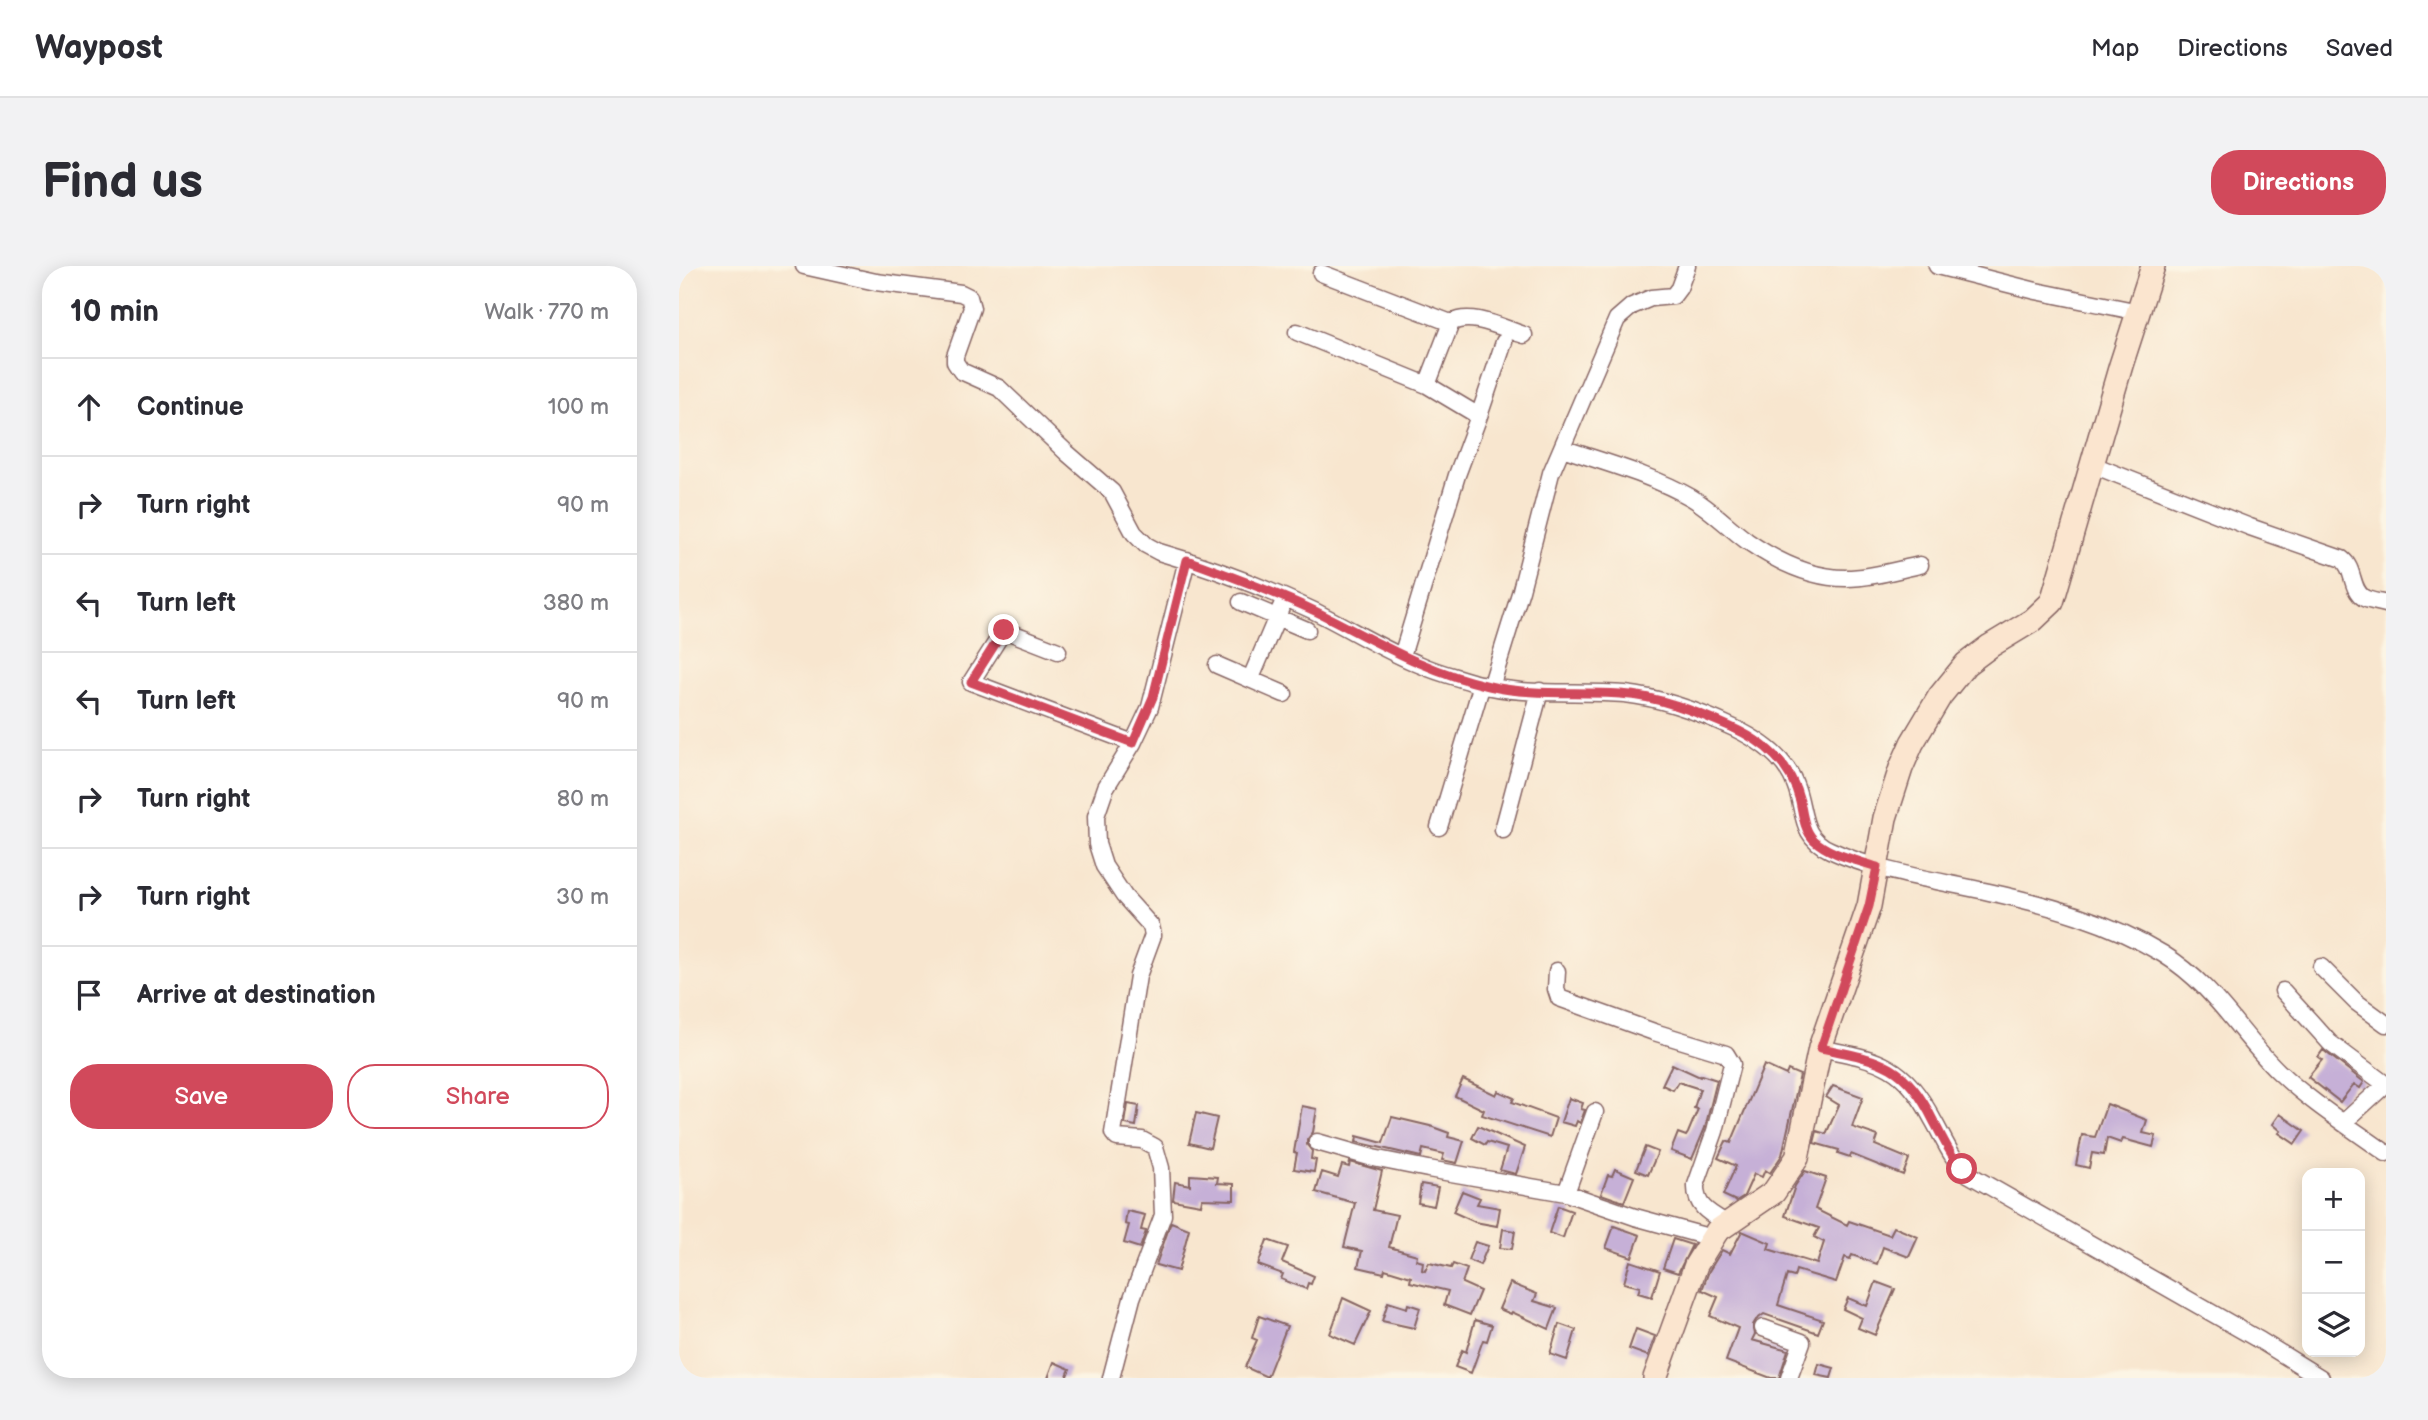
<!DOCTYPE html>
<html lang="en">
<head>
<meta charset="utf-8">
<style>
	:root { --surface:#fff; --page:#f2f2f3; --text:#2b2b33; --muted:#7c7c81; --line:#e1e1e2; --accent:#d1495b }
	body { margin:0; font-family:"Balsamiq Sans",sans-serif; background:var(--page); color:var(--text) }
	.controls { position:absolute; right:21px; bottom:21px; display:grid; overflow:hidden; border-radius:14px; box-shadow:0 4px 18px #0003 }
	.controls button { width:63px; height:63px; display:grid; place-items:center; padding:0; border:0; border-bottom:2px solid var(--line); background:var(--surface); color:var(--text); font:35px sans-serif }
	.stop { position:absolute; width:21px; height:21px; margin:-16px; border:5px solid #d1495b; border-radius:50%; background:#fff }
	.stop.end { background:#d1495b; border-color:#fff; box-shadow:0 2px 7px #0008 }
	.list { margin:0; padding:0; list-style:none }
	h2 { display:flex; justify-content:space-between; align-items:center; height:91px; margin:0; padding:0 28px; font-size:30px }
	h2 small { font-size:23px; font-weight:400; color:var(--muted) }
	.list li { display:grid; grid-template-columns:46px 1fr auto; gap:21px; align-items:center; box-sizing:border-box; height:98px; padding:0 28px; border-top:2px solid var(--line) }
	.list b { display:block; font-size:26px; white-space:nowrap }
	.list em { font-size:23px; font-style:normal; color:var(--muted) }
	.actions { display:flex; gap:14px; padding:21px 28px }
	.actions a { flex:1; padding:16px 0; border:2px solid var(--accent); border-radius:28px; text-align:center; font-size:24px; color:var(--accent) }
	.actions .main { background:var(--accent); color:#fff }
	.icon { flex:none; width:38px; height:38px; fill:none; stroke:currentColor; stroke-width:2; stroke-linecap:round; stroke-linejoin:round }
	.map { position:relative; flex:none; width:1707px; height:1112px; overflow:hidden; border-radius:28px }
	header { display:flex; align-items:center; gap:42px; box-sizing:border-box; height:98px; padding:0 35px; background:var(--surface); border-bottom:2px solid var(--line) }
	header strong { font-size:33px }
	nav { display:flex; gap:38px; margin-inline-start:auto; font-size:24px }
	.intro { display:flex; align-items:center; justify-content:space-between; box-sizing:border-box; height:168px; padding:0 42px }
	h1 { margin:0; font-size:49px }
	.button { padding:18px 32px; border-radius:28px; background:var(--accent); color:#fff; font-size:24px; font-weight:700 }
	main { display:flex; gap:42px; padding:0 42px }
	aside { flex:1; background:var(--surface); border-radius:28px; box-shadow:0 4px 18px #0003 }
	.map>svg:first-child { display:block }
</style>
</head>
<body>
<header>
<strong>Waypost</strong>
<nav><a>Map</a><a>Directions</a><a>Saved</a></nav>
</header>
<div class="intro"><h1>Find us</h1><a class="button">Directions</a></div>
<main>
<aside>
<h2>10 min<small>Walk · 770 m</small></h2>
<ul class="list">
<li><svg class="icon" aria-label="ahead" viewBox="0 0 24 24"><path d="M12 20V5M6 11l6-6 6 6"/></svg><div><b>Continue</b></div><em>100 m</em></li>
<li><svg class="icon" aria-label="right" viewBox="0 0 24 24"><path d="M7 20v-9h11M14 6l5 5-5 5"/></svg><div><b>Turn right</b></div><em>90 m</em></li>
<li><svg class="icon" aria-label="left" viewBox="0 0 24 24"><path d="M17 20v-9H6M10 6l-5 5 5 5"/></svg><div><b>Turn left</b></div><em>380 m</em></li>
<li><svg class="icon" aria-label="left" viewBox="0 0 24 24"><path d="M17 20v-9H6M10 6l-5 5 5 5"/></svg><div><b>Turn left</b></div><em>90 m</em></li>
<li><svg class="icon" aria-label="right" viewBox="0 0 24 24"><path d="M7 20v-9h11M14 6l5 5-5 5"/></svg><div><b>Turn right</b></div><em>80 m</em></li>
<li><svg class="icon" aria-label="right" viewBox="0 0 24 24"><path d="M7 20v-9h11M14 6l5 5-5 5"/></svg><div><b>Turn right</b></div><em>30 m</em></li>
<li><svg class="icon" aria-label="arrive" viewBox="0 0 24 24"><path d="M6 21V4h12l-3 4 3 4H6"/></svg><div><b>Arrive at destination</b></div></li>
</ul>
<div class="actions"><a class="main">Save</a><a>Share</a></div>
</aside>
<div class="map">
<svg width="1707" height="1112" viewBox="0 0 1707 1112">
	<rect width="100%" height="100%" fill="#fcf5e5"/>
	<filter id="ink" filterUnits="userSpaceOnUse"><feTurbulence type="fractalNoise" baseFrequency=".0143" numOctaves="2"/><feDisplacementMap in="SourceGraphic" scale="14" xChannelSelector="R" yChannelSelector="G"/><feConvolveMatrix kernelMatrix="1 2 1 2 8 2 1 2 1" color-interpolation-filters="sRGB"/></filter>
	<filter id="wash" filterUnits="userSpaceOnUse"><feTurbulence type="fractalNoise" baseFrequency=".00686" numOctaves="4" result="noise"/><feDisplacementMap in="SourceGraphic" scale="28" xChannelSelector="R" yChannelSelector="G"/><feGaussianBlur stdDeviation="1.57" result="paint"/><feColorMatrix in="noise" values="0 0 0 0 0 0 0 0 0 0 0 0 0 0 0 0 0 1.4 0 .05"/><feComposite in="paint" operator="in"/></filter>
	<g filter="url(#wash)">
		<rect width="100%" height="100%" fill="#f8e6cf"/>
		<g id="blocks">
			<path fill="#c6b0d7" d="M1644,784l41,32 -4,6 -6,-4 -14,18 -32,-25 14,-17 -4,-3z
				M993,798l28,13 1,-2 16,5 -12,48 -13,31 -21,-8 7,-18 8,3 2,-3 10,-24 -4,-1 6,-19 -22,-7 -5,8 -11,-5z
				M1085,799l22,10 2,-5 12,5 -18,80 -12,18 -5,-3 -3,7 -8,-3 -10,22 -8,5 -13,-6 13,-29 -18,-8 8,-17 5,2z
				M784,813l33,16 2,-4 16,7 -2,4 44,16 -6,19 -68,-22 2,-5 -29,-14z
				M1154,820l30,11 -11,30 26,9 -3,9 34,14 -6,16 -52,-21 -1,3 -12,-4 1,-3 -25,-7 3,-12 9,3 13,-29 -13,-8z
				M890,832l14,5 -2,6 4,1 -5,13 -3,-2 -2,5 -14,-4z
				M449,838l11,2 -3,20 -11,-2z
				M1428,838l40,16 -4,13 13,3 -3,11 -30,-8 -2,4 -14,-5 -3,17 -12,-2 -3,15 -13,-3 6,-30 13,2z
				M623,840l15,3 -4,23 -6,8v5l5,6 -1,8 5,1 -2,12 -20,-3 3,-16 -3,-1z
				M517,847l21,5 -7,30 -21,-5z
				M1601,848l24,17 -9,13 -16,-11 2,-2 -8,-7z
				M713,851l38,9 19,7 -1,4 16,4 -7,22 -15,-3 2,-6 -21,-5 -2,8 -65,-15 1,-6 26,7z
				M799,860l47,21 -9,27 -16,-4 7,-22 -20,-6 -2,3 -13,-7z
				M966,881l13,5 -10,23 -12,-5z
				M671,896l32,9 -9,39 24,5 -8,32 28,8 -1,5 7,2 -1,8 3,1 4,-8 22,5 2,-4 14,5 -5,14 18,8 -10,24 -26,-10 4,-14 -38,-9 1,-5 -26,-8 -1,4 -26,-6 4,-16 -18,-4 11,-44 -39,-11 6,-20 16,5 4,-12 7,2z
				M936,903l19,8 -10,25 -23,-8 7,-19 4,1z
				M1126,905l21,7 -11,31 32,16 2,-4 41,14 4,-8 24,10 -9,20 -26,-10 -6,17 -25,-9 -2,4 -5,-2 -9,25 -40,-12 -2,7 -7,-2 -9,30 45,15 -5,13 -54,-19 -8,6 -3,5 2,9 -3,6 36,10 -9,28h-8l-45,-17 12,-33 -28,-12 8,-19 -16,-7 7,-19 13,-21 8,4 12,-23 28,12 -2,6 49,15 7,-22 -10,-5 5,-9 -34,-12 10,-30z
				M511,909l28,2 -1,6 17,1v16l-32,-1 -1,6 -28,-5 2,-18 15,3z
				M742,918l17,3 -4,19 -16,-3z
				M783,925l18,7 -3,6 23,4 -3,18 -22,-4 -22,-10z
				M879,940l14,5 -9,27 -14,-5z
				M448,945l18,4 -4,15 5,1 -6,17 -16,-5 5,-18 -4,-1z
				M492,956l18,7 -11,42 -22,-6z
				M935,960l26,9 -8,22 -26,-9z
				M824,963l12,2 -3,18 -12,-1z
				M994,973l19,6 -14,28 -15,-5z
				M588,974l21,7 -6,15 32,14 -3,8 -3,-1 -2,6 -25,-10 2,-5 -25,-9z
				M796,976l13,4 -8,19 -12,-5z
				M951,995l30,10 -8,26 -14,-4 2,-6 -16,-4z
				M1197,1016l19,7 -20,46 -17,-7 4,-10 -19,-9 5,-11 19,8z
				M831,1017l27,11 -3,7 23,7 -8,21 -37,-17 -1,2 -12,-5z
				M664,1032l28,13 -16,34 -25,-11z
				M709,1036l19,6 1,-4 12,4 -6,20 -32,-7z
				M580,1050l28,10 -20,51 -22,-10 12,-27 -5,-2z
				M796,1054l17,5 -5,16 -4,-1 -12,33 -16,-6 7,-17 4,2z
				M880,1058l17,6 -9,30 -17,-6z
				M957,1063l19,7 -7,20 -19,-7z
				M375,1096l16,7 -4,9h-18z
				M1140,1098l15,4 -3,10 -15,-3z"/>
		</g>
	</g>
	<g filter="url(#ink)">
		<use href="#blocks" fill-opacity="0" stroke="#876564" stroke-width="2"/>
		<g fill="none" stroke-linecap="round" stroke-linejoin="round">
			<defs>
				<path id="street" d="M125,0l72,16 85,11 8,4 3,11 -17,48v6l6,9 38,17 68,65 45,39 22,41 12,12 13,7c52,15 104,35 153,58 37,18 71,40 109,55 17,8 36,12 54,18 49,14 100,7 150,11 36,4 75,18 109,34 25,12 51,29 61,56 11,27 4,52 35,66 50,23 106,30 159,42 60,13 121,30 174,62 52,32 74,77 115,117 32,31 72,56 108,82
					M1258,0l99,25 103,21
					M642,7l130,50c20,-12 53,6 73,12
					M618,66l130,53 52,31 -22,59 -55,181
					M748,119l24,-62
					M800,150l25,-74
					M883,182c44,15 90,27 130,50 20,12 36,29 55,43 29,20 63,37 99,37 24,0 50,-8 74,-13
					M1414,199l157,62 92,32c13,10 8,30 22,39 6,3 15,4 22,6
					M562,336l66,28
					M379,385l-54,-21 -33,52 162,61
					M538,399l67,29
					M572,412l34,-80
					M812,421l30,-97 30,-117 66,-154 15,-13 19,-8 22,-2 6,-8 8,-22
					M760,561l43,-143
					M824,564l37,-139
					M1642,701l35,35 30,22
					M878,705l-1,18 3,9 95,34 72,22 6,10 -17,67 -19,54c-1,21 13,28 30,38
					M1604,725l47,52 55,41
					M1141,782c59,12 83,15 113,72 11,19 18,39 35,54l293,167 60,37
					M1664,857l43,-39
					M638,876l56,16 55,11 138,24 69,24 77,21
					M887,927l29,-81
					M1084,1062l39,14 -13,36
					M432,1112l21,-80 31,-83 -2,-47 -6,-21 -13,-7 -25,-2 -4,-5 25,-157 15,-41 -2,-9 -27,-30 -20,-30 -7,-22 -1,-28 10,-29 27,-44 17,-36 37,-147"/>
				<path id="secondary" d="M976,1112l41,-113 21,-34 57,-39 23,-34 23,-110 49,-142 16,-88 16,-50 11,-25 28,-47 26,-32 24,-18 43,-26 19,-18 69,-237 32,-99"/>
			</defs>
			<use href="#street" stroke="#876564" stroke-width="19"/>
			<use href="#secondary" stroke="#876564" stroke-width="26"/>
			<use href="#street" stroke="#fff" stroke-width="16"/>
			<use href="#secondary" stroke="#fbe5cf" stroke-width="23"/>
		</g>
	</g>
	<g fill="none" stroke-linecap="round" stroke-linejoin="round" filter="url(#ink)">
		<path stroke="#d1495b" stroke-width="9" d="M325,364l-33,52 162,61 20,-46 34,-137c43,16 86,31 128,51 57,28 110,61 174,75 42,10 88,5 131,8 38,2 77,18 111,33 34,15 60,37 69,74 3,14 4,29 14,39 16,15 43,20 63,27l-8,39 -48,142c59,12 84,15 113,74 9,16 16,33 28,47"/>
	</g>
</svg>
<div class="controls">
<button>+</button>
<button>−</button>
<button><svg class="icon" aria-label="layers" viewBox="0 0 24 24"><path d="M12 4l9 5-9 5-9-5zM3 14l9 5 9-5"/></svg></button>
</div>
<div class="stop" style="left:1283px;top:903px"></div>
<div class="stop end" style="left:325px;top:364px"></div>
</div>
</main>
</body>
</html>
